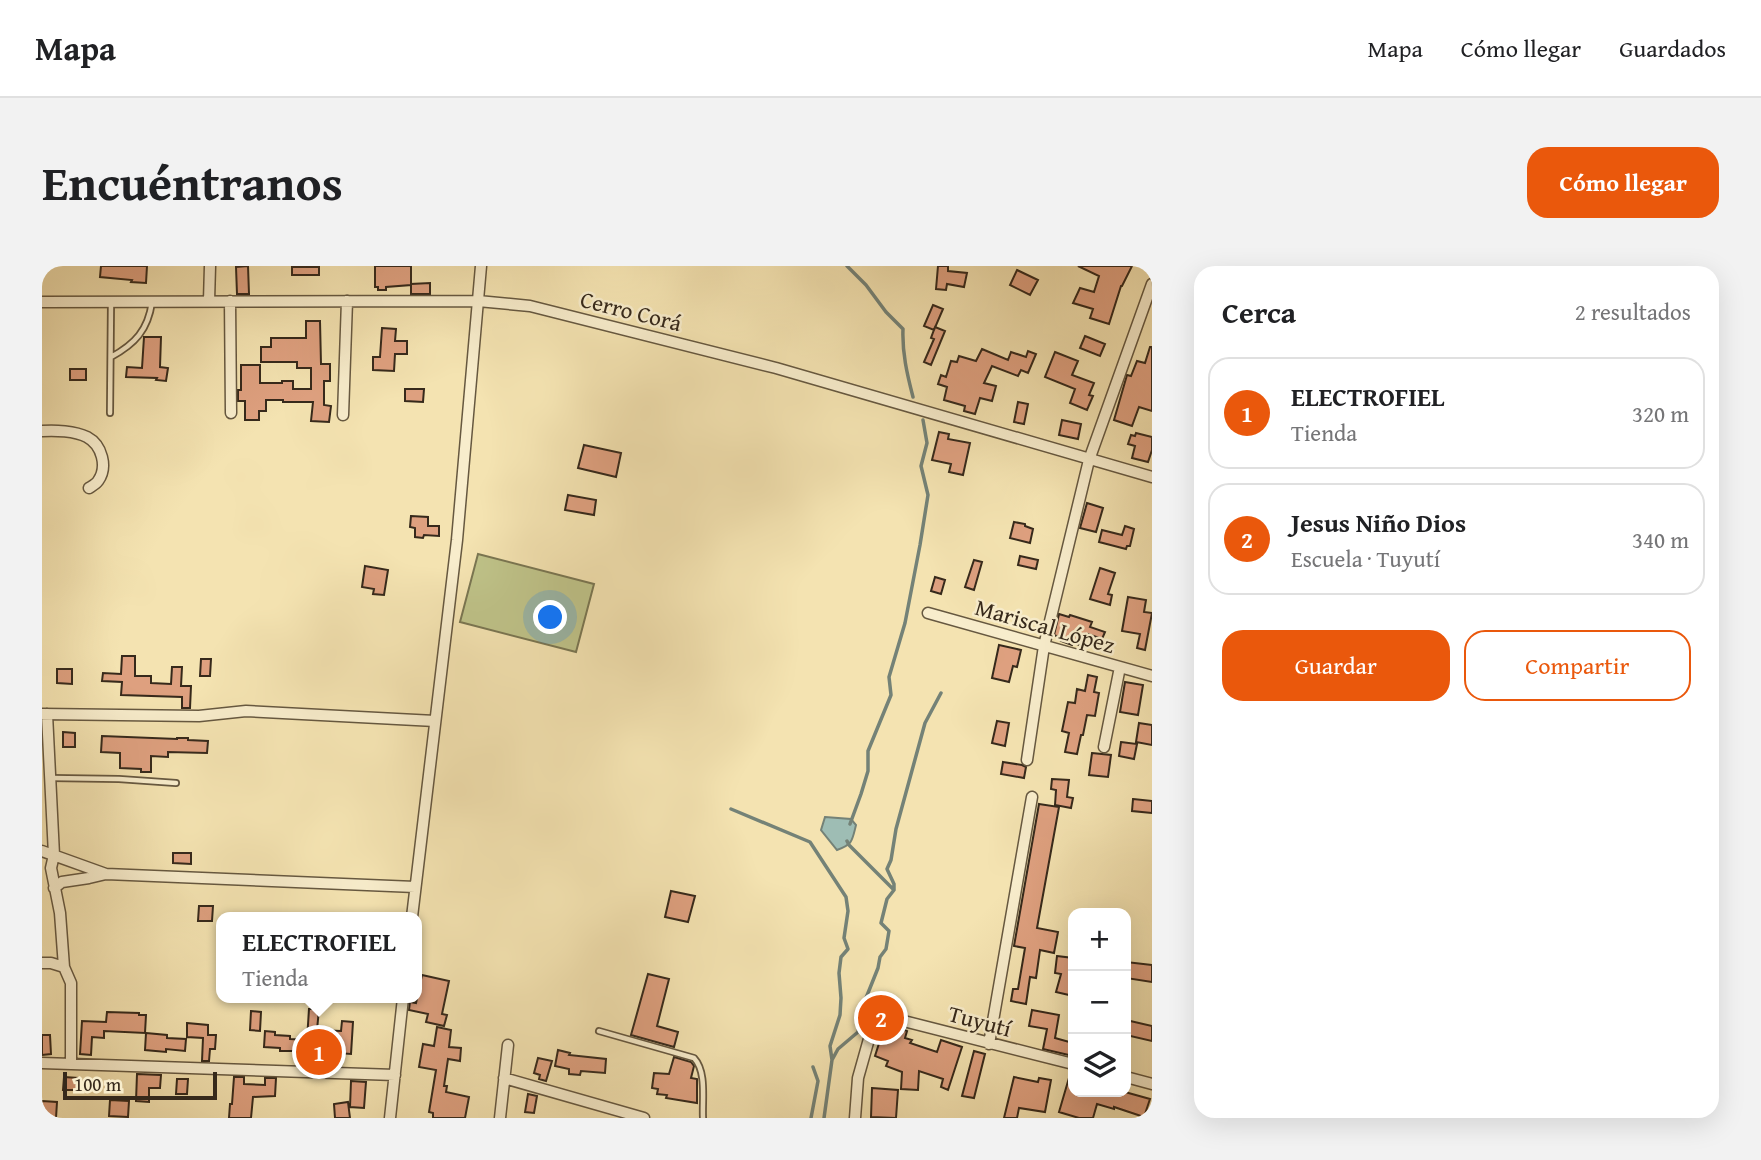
<!DOCTYPE html>
<html lang="es">
<head>
<meta charset="utf-8">
<style>
	:root { --surface:#fff; --page:#f2f2f2; --text:#202124; --muted:#757577; --line:#e0e0e0; --accent:#ea580c }
	body { margin:0; font-family:"Gentium Book Plus",serif; background:var(--page); color:var(--text) }
	.controls { position:absolute; right:21px; bottom:21px; display:grid; overflow:hidden; border-radius:14px; box-shadow:0 7px 28px #0002 }
	.controls button { width:63px; height:63px; display:grid; place-items:center; padding:0; border:0; border-bottom:2px solid var(--line); background:var(--surface); color:var(--text); font:35px sans-serif }
	.scale { position:absolute; left:21px; bottom:18px; width:154px; box-sizing:border-box; padding-left:7px; border:4px solid #36291b; border-top:0; font-size:19px; line-height:24px; white-space:nowrap; color:#36291b; -webkit-text-stroke:5px #f8edcc; paint-order:stroke }
	.you { position:absolute; left:509px; top:352px; width:24px; height:24px; margin:-18px; border:5px solid #fff; border-radius:50%; background:#1a73e8; box-shadow:0 0 0 10px #1a73e833 }
	.badge { display:grid; place-items:center; width:46px; height:46px; border-radius:50%; background:var(--accent); color:#fff; font-size:23px; font-weight:700 }
	.pin { position:absolute; translate:-50% -50%; border:4px solid #fff; box-shadow:0 2px 7px #0006 }
	.popup { position:absolute; left:174px; top:646px; width:206px; height:91px; box-sizing:border-box; display:grid; place-content:center; border-radius:14px; background:var(--surface); filter:drop-shadow(0 2px 5px #0005); font-size:23px; white-space:nowrap; color:var(--muted) }
	.popup b { font-size:26px; color:var(--text) }
	.popup::after { content:''; position:absolute; left:50%; top:100%; margin-left:-14px; border:14px solid transparent; border-top-color:var(--surface) }
	.list { margin:0; padding:0; list-style:none }
	h2 { display:flex; justify-content:space-between; align-items:center; height:91px; margin:0; padding:0 28px; font-size:30px }
	h2 small { font-size:23px; font-weight:400; color:var(--muted) }
	.list li { display:grid; grid-template-columns:46px 1fr auto; gap:21px; align-items:center; box-sizing:border-box; height:112px; margin:0 14px 14px; padding:0 14px; border:2px solid var(--line); border-radius:21px }
	.list b { display:block; font-size:26px; white-space:nowrap }
	.list p { margin:0; font-size:23px; white-space:nowrap; color:var(--muted) }
	.list em { font-size:23px; font-style:normal; color:var(--muted) }
	.actions { display:flex; gap:14px; padding:21px 28px }
	.actions a { flex:1; padding:16px 0; border:2px solid var(--accent); border-radius:21px; text-align:center; font-size:24px; color:var(--accent) }
	.actions .main { background:var(--accent); color:#fff }
	.icon { flex:none; width:38px; height:38px; fill:none; stroke:currentColor; stroke-width:2; stroke-linecap:round; stroke-linejoin:round }
	.map { position:relative; flex:none; width:1110px; height:852px; overflow:hidden; border-radius:21px }
	header { display:flex; align-items:center; gap:42px; box-sizing:border-box; height:98px; padding:0 35px; background:var(--surface); border-bottom:2px solid var(--line) }
	header strong { font-size:33px }
	nav { display:flex; gap:38px; margin-inline-start:auto; font-size:24px }
	.intro { display:flex; align-items:center; justify-content:space-between; box-sizing:border-box; height:168px; padding:0 42px }
	h1 { margin:0; font-size:49px }
	.button { padding:18px 32px; border-radius:21px; background:var(--accent); color:#fff; font-size:24px; font-weight:700 }
	main { display:flex; gap:42px; padding:0 42px }
	aside { flex:1; background:var(--surface); border-radius:21px; box-shadow:0 7px 28px #0002 }
	.map>svg:first-child { display:block }
</style>
</head>
<body>
<header>
<strong>Mapa</strong>
<nav><a>Mapa</a><a>Cómo llegar</a><a>Guardados</a></nav>
</header>
<div class="intro"><h1>Encuéntranos</h1><a class="button">Cómo llegar</a></div>
<main>
<div class="map">
<svg width="1110" height="852" viewBox="0 0 1110 852">
	<rect width="100%" height="100%" fill="#f4e3b1"/>
	<filter id="stains"><feTurbulence type="fractalNoise" baseFrequency=".00286" numOctaves="4"/><feColorMatrix values="0 0 0 0 .2 0 0 0 0 .09 0 0 0 0 .02 0 0 0 .5 -.17"/></filter>
	<radialGradient id="worn" r=".72"><stop offset=".6" stop-color="#630" stop-opacity="0"/><stop offset="1" stop-color="#630" stop-opacity=".3"/></radialGradient>
	<path fill="#bfc389" stroke="#7a7652" stroke-width="2" d="M436,288l116,30 -18,68 -116,-30z"/>
	<path fill="#9ebdb4" stroke="#748277" stroke-width="2" d="M783,551l26,2 5,6c-4,16 -3,19 -19,25l-16,-20z"/>
	<g fill="none" stroke-linecap="round" stroke-linejoin="round">
		<path stroke="#748277" stroke-width="3.5" d="M805,0l19,19 20,27 17,17c-1,23 4,45 10,68
			M689,543l79,33 36,55 2,14 -4,27 4,11 -7,8 -2,16 2,25 -1,17 -10,31 2,14 -8,58
			M808,558l11,-30 7,-23v-20l23,-56 -2,-18 16,-54 15,-78 8,-50 -7,-29 6,-23 -4,-23
			M805,575l2,4 45,45
			M790,794l6,-11 20,-17 6,-29 14,-35 2,-11 6,-8 3,-18 -8,-8 6,-24 7,-9v-6l-7,-15 4,-9 5,-31 29,-106 16,-30
			M769,852l7,-37 -5,-14"/>
	</g>
	<path fill="#dea07f" stroke="#36291b" stroke-width="2" d="M59,0h46l-1,17 -15,-1 1,-2 -32,-3z
		M206,0l1,28h-12l-1,-27z
		M333,0h36v19l-25,2v3h-8v-3h-3z
		M896,0h10v5l19,2 -3,14 -17,-3 -1,6 -10,-1z
		M1036,0h54l-10,20h-1l-12,38 -19,-6 3,-9 -20,-6 7,-15 14,4 5,-16z
		M250,1h27v8h-27z
		M975,4l21,10 -8,15 -20,-10z
		M388,17v11h-19v-10z
		M891,39l10,4 -9,21 -10,-4z
		M264,55h14l1,43h9v17h-6v24l7,1 -2,16 -18,-1 2,-19h-30v-2h-17v11h-7v9h-14v-19h-7v-11h3v-25h19v18h22v-2h11v8h18v-21h-14v-6h-36v-15h10v-9h35z
		M893,61l10,4 -14,34 -7,-3 10,-23 -3,-1z
		M340,62l14,1 -1,12h12v13h-12l-1,17 -21,-1v-13h7z
		M1043,70l20,8 -5,12 -20,-8z
		M102,71h17l-1,30 8,1 -2,13 -10,-1 1,-2 -31,-1 1,-10 15,1z
		M1108,81h2v64l-13,-4 -7,19 -18,-6 13,-45 4,1 6,-15 8,2z
		M940,83l26,11 3,-8 15,5 2,-6 8,3 -8,19 -7,-3 -3,6 -26,-10 -8,17 12,3 -4,15 -12,-3 -5,16 -11,-3 1,-5 -21,-6 3,-13 -9,-3 3,-9 5,2 5,-16 6,1 2,-6 17,5z
		M1013,86l23,9 -6,14 22,8 -5,12 4,1 -6,14 -17,-7 5,-14 -30,-12z
		M28,103h16v11h-16z
		M363,123h19l-1,13 -18,-1z
		M976,136l10,2 -4,20 -10,-2z
		M1020,154l19,4 -3,15 -19,-4z
		M897,166l10,2 -1,5 22,4 -7,32 -14,-3 2,-8 -19,-4z
		M1094,167l16,4v13l-4,12 -16,-4 3,-12 -7,-2 3,-9 4,1z
		M542,179l37,8 -5,24 -38,-9z
		M526,229l28,5 -2,15 -29,-5z
		M1045,237l16,5 -7,24 -16,-4z
		M369,250l17,1v9h11v10l-15,-1 -1,3 -8,-1v-9l-5,-1z
		M972,256l11,2v2l8,3 -3,14 -20,-5z
		M1083,260l9,3 -4,17h-3l-1,3 -27,-7 3,-12 20,5z
		M978,290l18,4 -2,9 -18,-4z
		M932,294l8,2 -8,28 -9,-3z
		M323,300l23,4 -4,25 -11,-1 1,-5 -12,-2z
		M1058,302l15,5 -7,21 4,1 -2,10 -20,-6z
		M893,311l10,3 -4,14 -10,-3z
		M1086,331l18,3 -2,12 8,1 -7,37 -8,-2 3,-14 -18,-3z
		M1017,348l10,3 1,-2 22,7 -2,5 15,5 -3,7 -14,-5 -5,12 -10,-3 -1,2 -11,-4 1,-3 -8,-3z
		M957,379l22,5 -4,17 -4,-1 -4,16 -17,-4z
		M80,390h13v20h16v7l20,1 1,-17h10l-1,19h10l-1,22h-8v-11l-61,-2 1,-13 -20,-1 1,-8 18,1z
		M159,393h10l-1,17h-10z
		M15,403h15v15l-15,-1z
		M1046,409l9,2 -3,15 5,1 -4,23 -8,-1 -4,20h-2l-4,19 -12,-2 4,-19 -7,-2 6,-29 7,1 2,-14 8,2z
		M1083,416l18,3 -5,30 -18,-3z
		M955,455l12,2 -4,23 -13,-3z
		M1097,457l13,2v20l-16,-3z
		M21,466l12,1v14h-12z
		M60,470l75,3v-1h11v2l20,1 -1,12 -39,-1v5l-17,-1v16h-10v-3l-21,-1v-15l-19,-1z
		M1079,476l16,2 -3,15 -15,-3z
		M1050,487l19,2 -3,22 -19,-2z
		M961,496l19,3 4,2 -2,11 -23,-4z
		M1010,513l17,1 -2,17 6,1 -2,10 -16,-3 1,-15 -5,-1z
		M1091,533l19,2v12l-20,-2z
		M997,538l20,3 -22,121 21,4 -4,21 -14,-3 -4,28 -6,-1 -4,27 -15,-3 2,-12h5l7,-41 -11,-2z
		M131,587h18v11l-18,-1z
		M629,625l24,5 -7,26 -23,-5z
		M157,640h14l-1,15h-14z
		M1015,690l16,2v19l-4,18 -13,-3 5,-18 -6,-1z
		M1084,696l26,3v17l-26,-4z
		M606,708l21,5 -12,47 21,6 -4,15 -43,-12z
		M380,709l27,6 -7,33 5,1 -3,11 -18,-4 2,-8 -19,-4 1,-8 6,1z
		M267,743h10l-2,21 24,1 1,-10 11,1 -2,32 -26,-2v3h-4l-1,7 -15,-1 1,-10h-26v-3l-16,-1 1,-16 10,1v3l15,1v3l17,1z
		M990,744l27,5 -4,23 18,5v13l-30,-7 4,-20 -18,-3z
		M209,745l10,1 -1,19 -10,-1z
		M65,746l32,1v2h7l-1,18 -41,-2v7l-12,-1 -1,18 -11,-1 2,-33 24,1z
		M1084,754l26,6v15l-26,-6z
		M145,757l21,2v10h8l-1,14h-5l-1,12h-7l1,-23 -16,-1z
		M395,761l14,3 -2,17 12,1 -1,13 -12,-2 -4,27h3l-1,6 23,5 -4,21h-32v-5l-4,-1 7,-42 -17,-3 4,-23 11,2z
		M857,762l8,3 -2,7 7,2 -2,3 27,9 4,-12 21,7 -14,43 -7,-3 2,-8 -24,-8 -1,19 -17,-1 1,-17 -16,-6 2,-5 -13,-5 8,-25 13,5z
		M104,767l21,2v3l19,1 -1,12 -19,-2v3l-21,-2z
		M0,769h8l1,19 -9,1z
		M516,784l12,3 -1,2 37,4 -1,14 -24,-2 -1,4 -11,-1v-5l-14,-3z
		M932,785l11,3 -11,44 -12,-2z
		M632,791l17,5 3,4 -3,12 6,1v24l-31,-5 1,-3 -10,-1 1,-5 -6,-1 2,-15 15,1z
		M496,792l14,3 -6,20 -7,-2 1,-4 -6,-2z
		M1029,805h2v21h27l6,2 1,-2h18l25,7 -6,18 -30,-10v2l-17,-5 -4,14h-14l-20,-6z
		M95,808l24,1 -1,13h-11v14l-13,-1z
		M22,811l14,1v12h-15z
		M192,811h10v7l21,1v-7h11l-1,18 -22,1 -2,21h-22l1,-14h2z
		M972,811l24,5 1,-4 12,2 -6,32 -26,-4 -2,10h-13z
		M135,813h11l-1,15h-11z
		M309,815l15,1 -2,26 -14,-1z
		M830,822l26,2 -2,28 -25,-1z
		M486,828l9,2 -3,17 -9,-1z
		M68,834l19,1 -1,16 -19,-1z
		M0,835l15,1 -1,16h-14z
		M306,836l2,16h-15l-1,-14z"/>
	<g fill="none" stroke-linecap="round" stroke-linejoin="round">
		<defs>
			<path id="lane" d="M69,91c24,-13 37,-27 41,-55
				M68,147l1,-111
				M9,512l68,1 57,4
				M557,765l95,27c13,14 8,42 9,60"/>
			<path id="street" d="M167,35l1,-35
				M188,35l1,112
				M0,36l436,-1 52,5 246,62 376,109
				M301,149l4,-114
				M0,165c13,-1 33,0 45,6 15,8 21,30 11,44 -2,3 -6,5 -9,7
				M886,347l224,63
				M0,448l157,2 47,-5 189,10
				M5,448l7,141 -3,13 9,45 4,54 7,16v81
				M1062,481l16,-80
				M985,494l17,-114 45,-186 63,-176
				M0,585l64,23 309,13
				M12,622l8,-6 27,-4 17,-4
				M370,651l45,-377 24,-274
				M0,697h9l13,4
				M947,778l43,-247
				M0,797l353,12
				M1084,811l26,7
				M462,812l140,40
				M348,852l13,-120
				M458,852l8,-73
				M813,852l3,-40 18,-64 197,50"/>
		</defs>
		<use href="#lane" stroke="#665840" stroke-width="8"/>
		<use href="#street" stroke="#665840" stroke-width="13"/>
		<use href="#lane" stroke="#f8edcc" stroke-width="4.5"/>
		<use href="#street" stroke="#f8edcc" stroke-width="10"/>
	</g>
	<g text-anchor="middle" stroke-width="5" stroke-linejoin="round" paint-order="stroke">
		<g font-size="23" fill="#36291b" stroke="#f8edcc">
			<text transform="translate(589 45) rotate(14)" y="8">Cerro Corá</text>
			<text transform="translate(1003 360) rotate(16)" y="8">Mariscal López</text>
			<text transform="translate(938 755) rotate(15)" y="8">Tuyutí</text>
		</g>
	</g>
	<rect width="100%" height="100%" filter="url(#stains)"/>
	<rect width="100%" height="100%" fill="url(#worn)"/>
</svg>
<div class="controls">
<button>+</button>
<button>−</button>
<button><svg class="icon" aria-label="layers" viewBox="0 0 24 24"><path d="M12 4l9 5-9 5-9-5zM3 14l9 5 9-5"/></svg></button>
</div>
<div class="scale">100 m</div>
<div class="you"></div>
<div class="pin badge" style="left:277px;top:786px">1</div>
<div class="popup"><b>ELECTROFIEL</b>Tienda</div>
<div class="pin badge" style="left:839px;top:752px">2</div>
</div>
<aside>
<h2>Cerca<small>2 resultados</small></h2>
<ul class="list">
<li><span class="badge">1</span><div><b>ELECTROFIEL</b><p>Tienda</p></div><em>320 m</em></li>
<li><span class="badge">2</span><div><b>Jesus Niño Dios</b><p>Escuela · Tuyutí</p></div><em>340 m</em></li>
</ul>
<div class="actions"><a class="main">Guardar</a><a>Compartir</a></div>
</aside>
</main>
</body>
</html>
